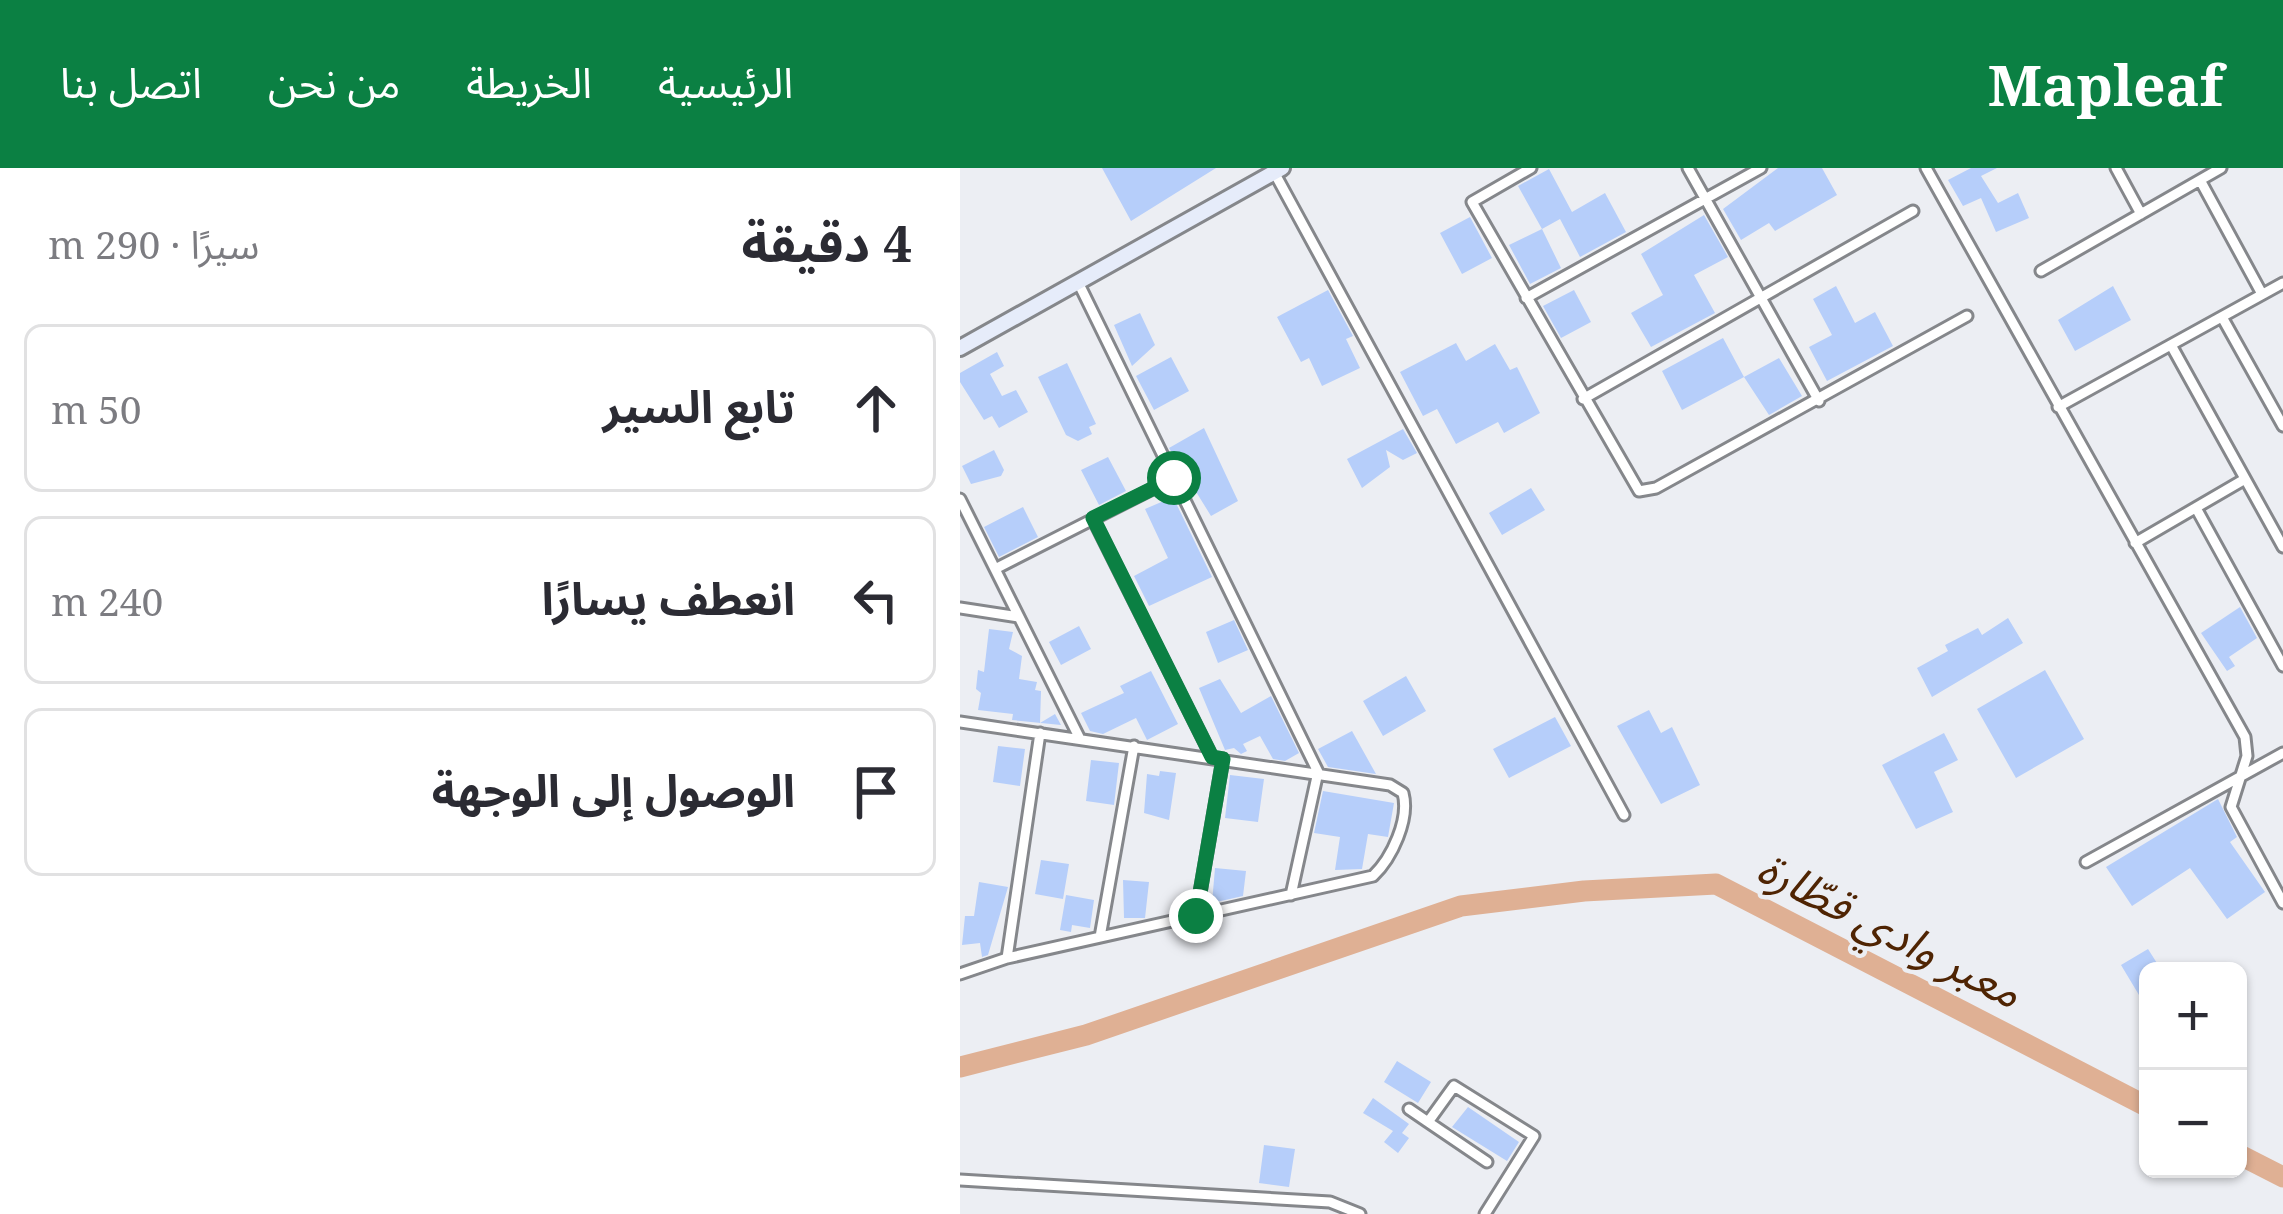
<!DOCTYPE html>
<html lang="ar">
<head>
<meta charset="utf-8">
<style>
	:root { --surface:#fff; --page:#f2f2f3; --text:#2b2b33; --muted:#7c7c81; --line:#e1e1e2; --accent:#0b8043 }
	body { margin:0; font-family:"Noto Serif","Noto Sans Arabic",serif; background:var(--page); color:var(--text); direction:rtl }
	.controls { position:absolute; right:36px; bottom:36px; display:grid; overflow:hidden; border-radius:18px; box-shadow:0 3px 9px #0004 }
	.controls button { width:108px; height:108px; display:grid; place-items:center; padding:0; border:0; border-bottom:3px solid var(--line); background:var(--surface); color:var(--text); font:60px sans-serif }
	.stop { position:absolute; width:36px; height:36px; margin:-27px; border:9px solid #0b8043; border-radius:50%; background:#fff }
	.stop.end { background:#0b8043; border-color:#fff; box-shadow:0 3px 12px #0008 }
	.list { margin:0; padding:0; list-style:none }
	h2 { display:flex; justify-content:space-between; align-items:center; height:156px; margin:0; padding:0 48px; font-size:51px }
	h2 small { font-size:39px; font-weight:400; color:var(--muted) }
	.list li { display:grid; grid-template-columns:78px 1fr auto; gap:36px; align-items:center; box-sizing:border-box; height:168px; margin:0 24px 24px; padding:0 24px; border:3px solid var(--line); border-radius:18px }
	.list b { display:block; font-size:45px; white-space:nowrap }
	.list em { font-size:39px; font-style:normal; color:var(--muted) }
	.icon { flex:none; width:66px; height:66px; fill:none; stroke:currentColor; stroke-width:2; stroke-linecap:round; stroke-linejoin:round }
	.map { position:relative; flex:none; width:1323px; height:1046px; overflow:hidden; direction:ltr }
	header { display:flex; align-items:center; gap:72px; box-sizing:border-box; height:168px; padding:0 60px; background:var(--accent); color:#fff }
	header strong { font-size:57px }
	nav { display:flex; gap:66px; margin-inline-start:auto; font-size:42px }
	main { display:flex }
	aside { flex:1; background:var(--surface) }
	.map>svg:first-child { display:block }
</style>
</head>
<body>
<header>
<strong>Mapleaf</strong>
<nav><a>الرئيسية</a><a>الخريطة</a><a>من نحن</a><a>اتصل بنا</a></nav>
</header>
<main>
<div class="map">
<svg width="1323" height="1046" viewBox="0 0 1323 1046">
	<rect width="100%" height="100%" fill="#eceef3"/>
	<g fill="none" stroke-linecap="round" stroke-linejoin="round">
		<path stroke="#dfb094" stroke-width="21" d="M0,899l126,-32 375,-129 123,-15 132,-7 432,223
			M1278,986l45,23"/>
	</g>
	<path fill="#b6cefa" d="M142,0h114l-85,53z
		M818,0h44l15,27 -62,36 -6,-8 -28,17 -18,-31z
		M1011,0h26l-16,8 17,27 20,-10 11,25 -33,14 -15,-34 -18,8 -15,-26z
		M589,1l23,43 33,-19 21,39 -46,25 -20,-38 -18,10 -24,-43z
		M744,47l24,42 -34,18 21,38 -64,34 -20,-34 32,-18 -22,-41z
		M510,49l22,41 -30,16 -22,-41z
		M582,61l19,39 -31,16 -21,-39z
		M876,118l19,37 20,-11 18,34 -66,35 -18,-34 23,-12 -19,-36z
		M1153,118l18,34 -56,31 -17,-31z
		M368,122l25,46 -7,3 14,29 -38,18 -13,-28 -8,4 -24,-45z
		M614,122l17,32 -30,16 -18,-32z
		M180,145l15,32 -23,21 -18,-41z
		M763,170l21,39 -62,33 -20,-39z
		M496,175l10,18 29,-17 15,26 7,-3 23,46 -36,20 -6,-11 -42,22 -19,-35 -14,7 -23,-44z
		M37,184l7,14 -14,8 12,22 14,-6 12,22 -29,16 -7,-12 -8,4 -24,-38v-9z
		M211,189l18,34 -35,19 -18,-34z
		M819,190l23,38 -33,19 -25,-38z
		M107,195l29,61 -7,3 3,7 -14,7 -12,-6 -28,-58z
		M244,260l34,73 -27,15 -42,-68z
		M443,261l14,24 -14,7 -17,-10 4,17 -28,21 -15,-29z
		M34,282l10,20 -3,6 -30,8 -9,-18z
		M148,289l18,34 -27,14 -18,-35z
		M571,320l14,22 -43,25 -13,-22z
		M213,329l39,80 -63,29 -15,-30 34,-18 -23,-49z
		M63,339l15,30 -39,20 -15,-30z
		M1280,439l17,31 -28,19 6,9 -8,5 -26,-38z
		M1048,450l15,25 -91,54 -15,-29 31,-17 -3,-6 33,-17 4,7z
		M274,452l14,30 -30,13 -12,-31z
		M119,458l12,23 -30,16 -12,-23z
		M29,461l24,3 -4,17 13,7 -3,23 18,3 -2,8 6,1 -1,32 15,-9 6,11 -49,-5 1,-6 -35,-4 3,-17 -5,-4 2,-19 6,2z
		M1085,502l39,69 -68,39 -39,-69z
		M191,503l27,53 -31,16 -11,-22 -33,16 -13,-3 -9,-18 43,-20 -4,-7z
		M446,508l20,35 -43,25 -20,-35z
		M260,511l21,34 30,-17 28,57 -14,8 -12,-2 -13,-23 -17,8 4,7 -6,3 -7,-6 -9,2 -26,-62z
		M689,542l12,23 11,-6 28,58 -39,19 -44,-78z
		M595,549l16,29 -62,32 -16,-29z
		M392,563l24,43 -48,-7 -10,-18z
		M984,565l14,27 -24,12 19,40 -37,17 -34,-64z
		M38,578l27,3 -5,37 -27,-4z
		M131,592l28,3 -5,42 -28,-4z
		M200,603l16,2 -7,47 -25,-7 3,-39 12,2z
		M270,607l34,4 -6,43 -33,-4z
		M363,623l71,12 -6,34 -20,-3 -6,35 -27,1 5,-33 -26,-4z
		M1258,631l19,38 -7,5 35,50 -38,27 -37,-51 -58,38 -26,-39z
		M81,692l28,4 -6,35 -28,-5z
		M255,700l31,3 -3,25 -31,7z
		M163,712l26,2 -4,36h-21z
		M19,714l29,5 -20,68 -6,2 -2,-14 -18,2 3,-29h9z
		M106,727l28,5 -4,28 -18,-3 -1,7 -11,-2z
		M1188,781l14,22h-14v26l-6,3 -21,-35z
		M437,893l34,21 -13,21 -34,-21z
		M413,930l36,26 -7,9 7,5 -11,15 -14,-11 9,-11 -30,-18z
		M508,939l51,35 -12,19 -55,-34z
		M304,977l31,4 -6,38 -30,-4z"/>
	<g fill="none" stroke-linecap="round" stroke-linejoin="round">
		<defs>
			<path id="street" d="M571,0l-59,34 167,289 17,-3 311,-172
				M728,0l131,233
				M966,0l319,569 2,19 -16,51 52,96
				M1156,0l25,46
				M314,4l350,643
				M1240,12l62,114
				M1081,103l180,-103
				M118,114l240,490 -27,123
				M566,130l235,-130
				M1262,149l61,109
				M1211,177l112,202
				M623,231l330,-188
				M1098,239l225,-124
				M0,331l120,240
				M1236,340l87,158
				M133,351l119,238
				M1175,375l110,-64
				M35,401l179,-91
				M0,440l59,9
				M0,554l430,63 13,8c7,26 -11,65 -30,83l-366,82 -47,16
				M1126,694l197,-109
				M236,748l27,-157
				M140,769l34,-191
				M47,790l33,-225
				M449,941l19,13
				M0,1012l370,22 30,12
				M525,1046l49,-78 -80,-50 -26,36 59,40"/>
			<path id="secondary" d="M0,180l322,-180"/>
		</defs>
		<use href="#street" stroke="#85878b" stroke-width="15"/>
		<use href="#secondary" stroke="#85878b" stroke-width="20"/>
		<use href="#street" stroke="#fff" stroke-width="9"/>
		<use href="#secondary" stroke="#e6ecfa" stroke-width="14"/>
	</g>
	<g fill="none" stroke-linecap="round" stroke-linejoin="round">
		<path stroke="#0b8043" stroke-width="15" d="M214,310l-81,40 119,239 11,2 -27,157"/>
	</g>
	<g text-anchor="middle" stroke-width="9" stroke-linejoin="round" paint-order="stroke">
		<g font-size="45" font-style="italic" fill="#4f2403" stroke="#eceef3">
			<text transform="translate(930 762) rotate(27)" y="16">معبر وادي قطّارة</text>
		</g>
	</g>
</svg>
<div class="controls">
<button>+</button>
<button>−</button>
</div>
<div class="stop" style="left:214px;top:310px"></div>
<div class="stop end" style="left:236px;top:748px"></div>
</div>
<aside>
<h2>4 دقيقة<small>سيرًا · 290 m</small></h2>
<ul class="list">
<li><svg class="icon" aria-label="ahead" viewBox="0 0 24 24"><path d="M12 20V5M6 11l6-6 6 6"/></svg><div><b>تابع السير</b></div><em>50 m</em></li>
<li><svg class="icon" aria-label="left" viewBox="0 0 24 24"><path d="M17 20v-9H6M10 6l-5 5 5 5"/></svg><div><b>انعطف يسارًا</b></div><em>240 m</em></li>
<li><svg class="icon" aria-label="arrive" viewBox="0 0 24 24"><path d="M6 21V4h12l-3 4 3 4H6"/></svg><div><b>الوصول إلى الوجهة</b></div></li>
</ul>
</aside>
</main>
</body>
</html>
